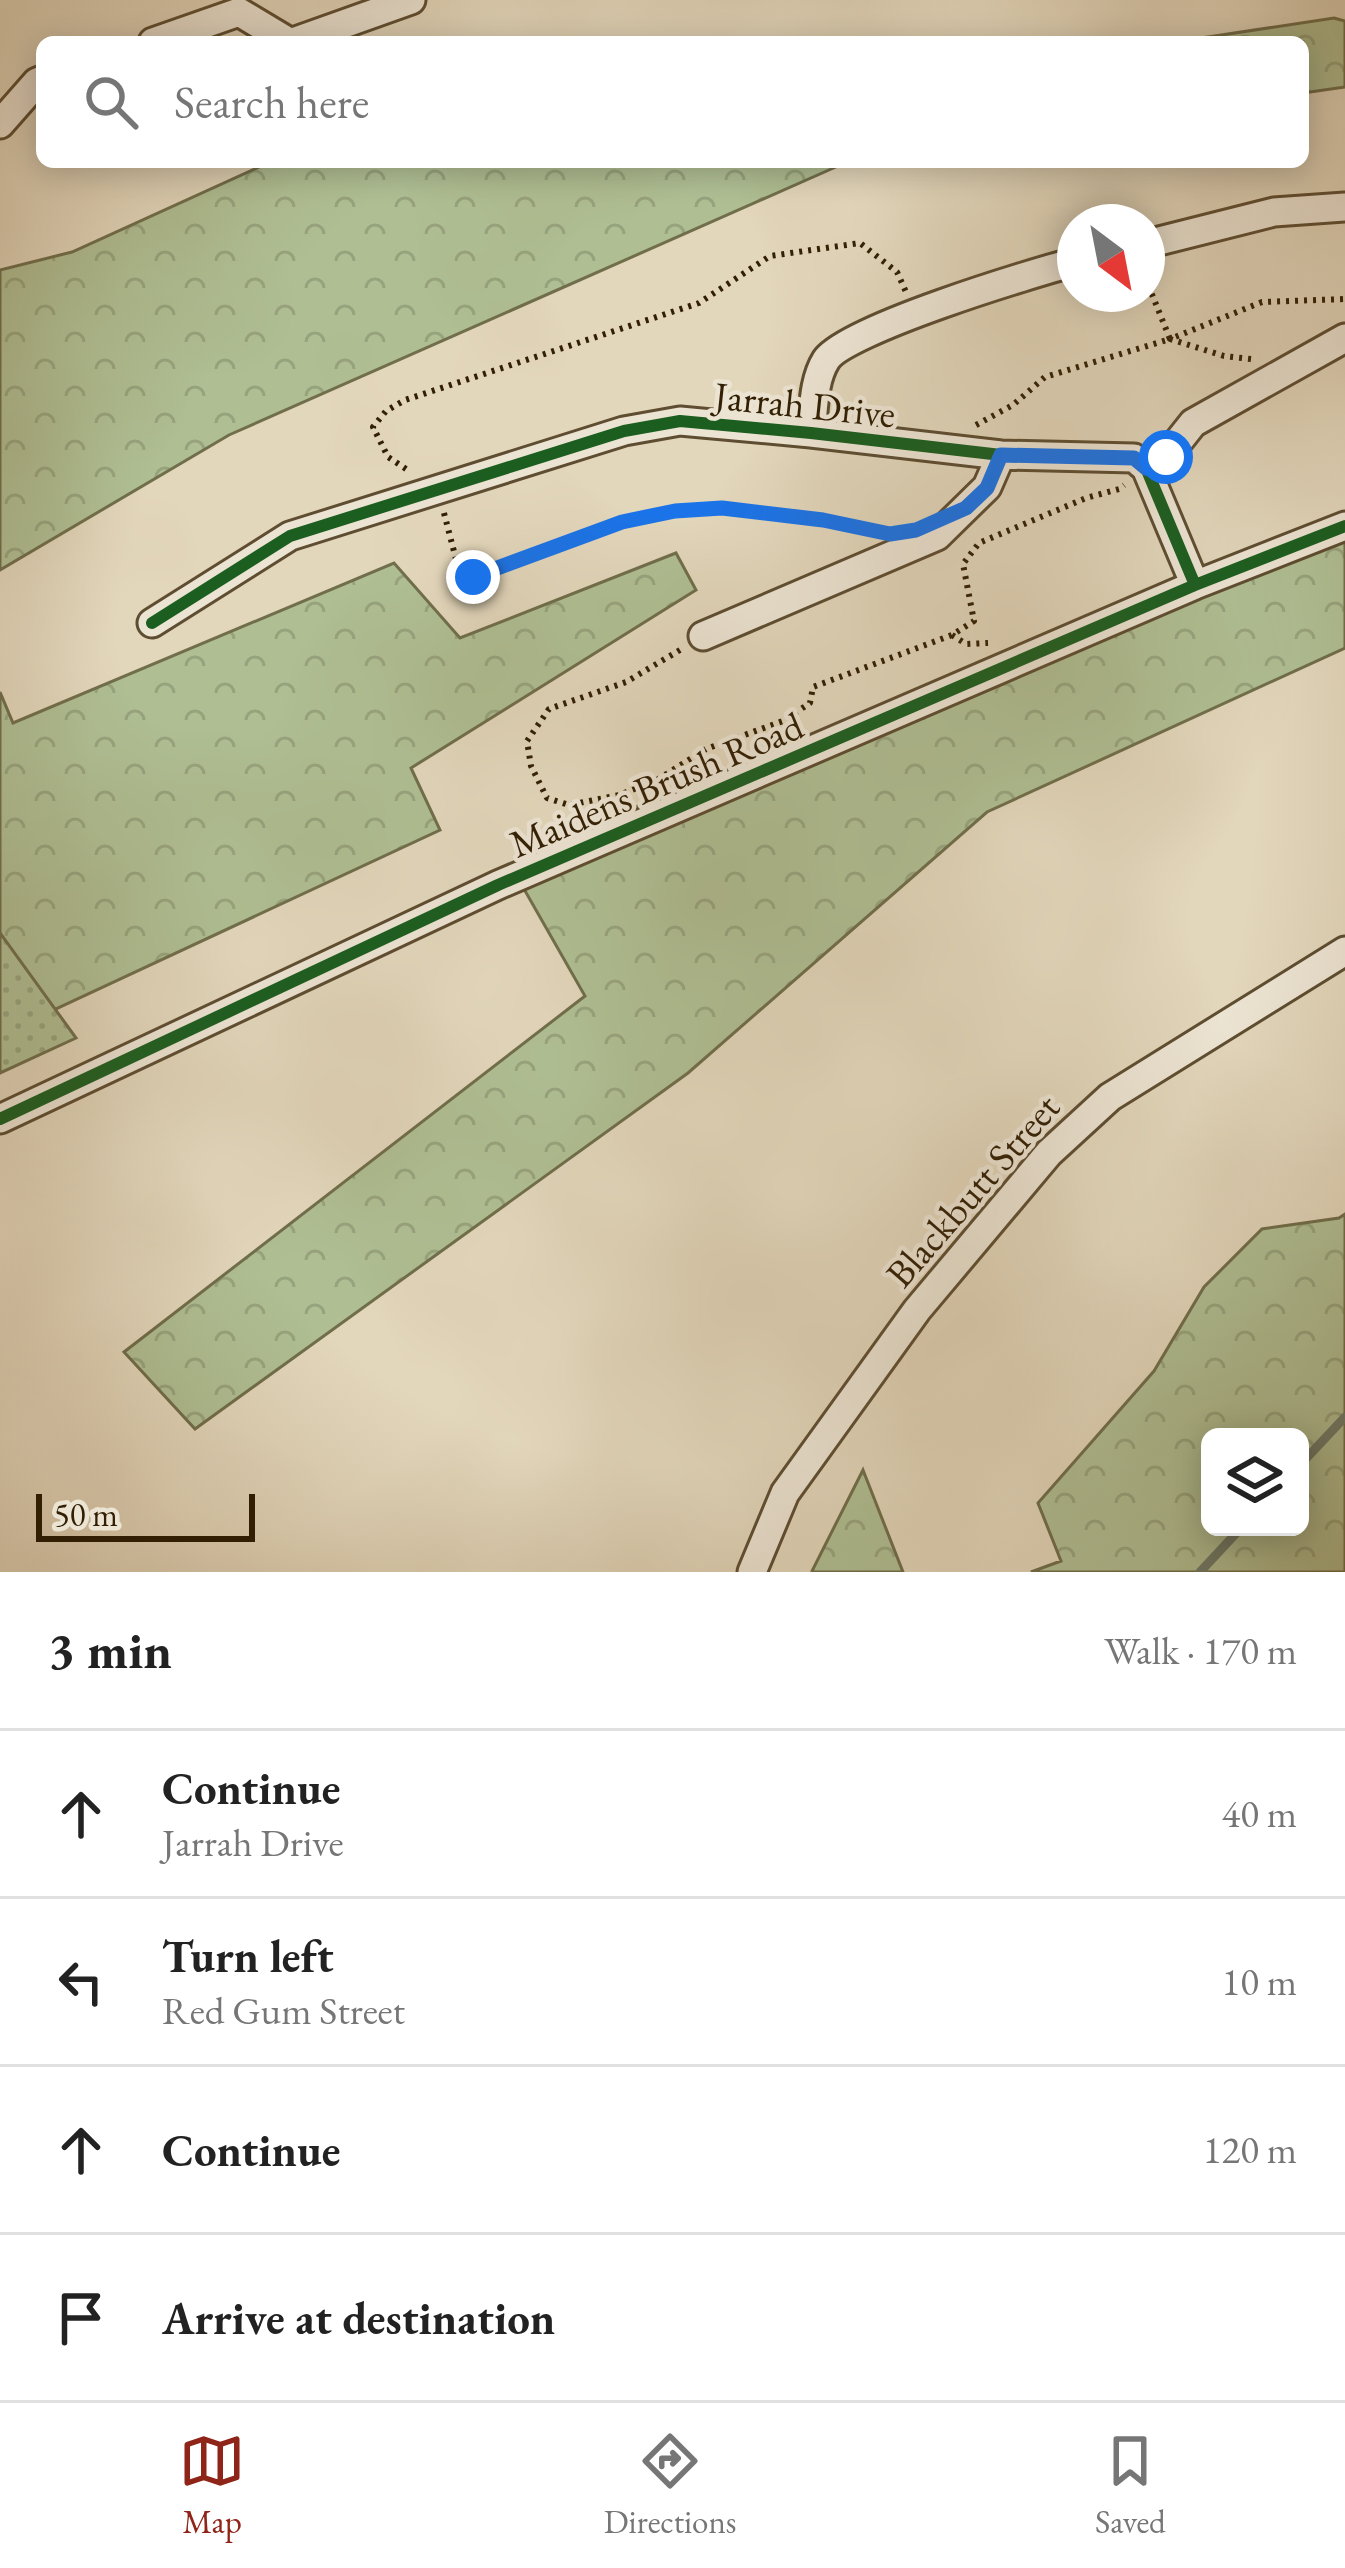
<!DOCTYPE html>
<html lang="en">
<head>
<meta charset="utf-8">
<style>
	:root { --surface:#fff; --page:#f2f2f2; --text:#222; --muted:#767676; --line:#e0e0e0; --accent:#8f2418 }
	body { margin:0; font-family:"EB Garamond",serif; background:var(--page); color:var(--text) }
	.controls { position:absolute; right:36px; bottom:36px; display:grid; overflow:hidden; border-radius:18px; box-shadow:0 6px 30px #0003 }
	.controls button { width:108px; height:108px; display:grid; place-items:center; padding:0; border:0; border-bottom:3px solid var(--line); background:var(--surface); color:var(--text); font:60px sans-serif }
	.compass { position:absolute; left:1057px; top:204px; width:108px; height:108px; border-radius:50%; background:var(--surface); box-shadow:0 6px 30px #0003; rotate:148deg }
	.scale { position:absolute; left:36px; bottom:30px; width:219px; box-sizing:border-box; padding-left:12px; border:6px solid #321f03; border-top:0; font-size:33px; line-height:42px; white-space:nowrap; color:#321f03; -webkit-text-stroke:9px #ece4d3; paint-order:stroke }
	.stop { position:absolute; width:36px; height:36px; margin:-27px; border:9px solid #1a73e8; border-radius:50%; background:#fff }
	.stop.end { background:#1a73e8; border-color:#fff; box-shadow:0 3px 12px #0008 }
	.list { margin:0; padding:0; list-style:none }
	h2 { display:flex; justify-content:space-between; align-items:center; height:156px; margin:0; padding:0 48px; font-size:51px }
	h2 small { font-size:39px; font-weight:400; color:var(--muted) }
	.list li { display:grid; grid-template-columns:78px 1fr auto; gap:36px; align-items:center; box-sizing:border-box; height:168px; padding:0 48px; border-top:3px solid var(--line) }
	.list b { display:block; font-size:45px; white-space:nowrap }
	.list p { margin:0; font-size:39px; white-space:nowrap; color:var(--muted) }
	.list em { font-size:39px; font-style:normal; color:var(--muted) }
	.icon { flex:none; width:66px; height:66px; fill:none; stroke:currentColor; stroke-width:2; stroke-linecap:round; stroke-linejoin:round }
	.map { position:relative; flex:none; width:1345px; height:1572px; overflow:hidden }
	.search { position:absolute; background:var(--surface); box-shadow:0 6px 30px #0003; left:36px; right:36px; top:36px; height:132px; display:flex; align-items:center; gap:30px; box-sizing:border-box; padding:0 42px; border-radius:18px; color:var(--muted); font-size:45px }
	.sheet { height:828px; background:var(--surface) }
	nav { display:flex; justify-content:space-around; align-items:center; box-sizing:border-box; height:168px; border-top:3px solid var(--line); background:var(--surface); font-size:33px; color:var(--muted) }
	nav a { display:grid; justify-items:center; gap:6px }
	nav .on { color:var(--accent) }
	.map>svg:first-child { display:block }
</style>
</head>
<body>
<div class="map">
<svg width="1345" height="1572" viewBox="0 0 1345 1572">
	<defs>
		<pattern id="forest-crowns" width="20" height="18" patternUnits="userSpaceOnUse" patternTransform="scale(3)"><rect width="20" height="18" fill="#afbe93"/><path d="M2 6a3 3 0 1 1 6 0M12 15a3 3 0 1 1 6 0" fill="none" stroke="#97a37d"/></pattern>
		<pattern id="park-dots" width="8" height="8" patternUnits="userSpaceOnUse" patternTransform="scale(3)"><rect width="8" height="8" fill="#afbe93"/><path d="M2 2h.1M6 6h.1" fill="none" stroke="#97a37d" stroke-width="1.8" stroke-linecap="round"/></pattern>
	</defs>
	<rect width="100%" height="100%" fill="#e2d6bb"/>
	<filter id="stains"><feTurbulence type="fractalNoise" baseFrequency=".00167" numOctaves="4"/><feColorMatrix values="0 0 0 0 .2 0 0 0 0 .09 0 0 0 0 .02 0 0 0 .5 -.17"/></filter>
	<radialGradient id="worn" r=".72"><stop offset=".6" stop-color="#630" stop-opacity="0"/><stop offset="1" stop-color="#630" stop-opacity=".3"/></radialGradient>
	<path fill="url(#forest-crowns)" stroke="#706e4b" stroke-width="3" fill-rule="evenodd" d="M1334,18l11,3v66l-42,6v-51h-128z
		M270,162h577l-618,273 -229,135v-300l72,-18z
		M1345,528v120l-358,164 -299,261 -493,356 -71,-77 461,-356 -69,-121 74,-50z
		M676,553l20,37 -285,178 29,62 -440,205v-343l13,31 381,-160 66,75z
		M1345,1214v358h-314l30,-11 -23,-58 116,-132 50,-84 58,-58 77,-11zM1210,1437h90v90h-90z
		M863,1470l40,102h-91v-1z"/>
	<path fill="url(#park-dots)" stroke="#706e4b" stroke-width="3" d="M0,933l76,105 -76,35z"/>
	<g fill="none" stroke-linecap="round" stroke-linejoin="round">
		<path stroke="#6d7b6b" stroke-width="9" d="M1300,1465l45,-48
			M1200,1572l42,-45"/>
		<defs>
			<path id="minor" d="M153,42l86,-30 50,30
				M293,42l118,-42
				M0,124l37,-42 5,-2
				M1147,244l127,-32 71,-5
				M811,433c3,-24 2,-52 15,-73 19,-30 206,-87 249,-98
				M1146,468l20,-11 27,-34 152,-85
				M152,623l138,-87 334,-105 56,-10 131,12 190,22 133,3 12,10 49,117
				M703,636l234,-100 50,-49 14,-32
				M0,1119l498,-234 697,-300 150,-59
				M752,1572l33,-79 132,-183 132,-157 61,-56 235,-146"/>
		</defs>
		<use href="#minor" stroke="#5e4d31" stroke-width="33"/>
		<path stroke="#321f03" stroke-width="6" stroke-dasharray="3 6" stroke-linecap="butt" d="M1251,359l-27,-3 -54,-17 92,-37 83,-3
			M976,425l37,-20 32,-28 125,-38 -23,-57
			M406,469l-18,-12 -15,-30 13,-16 19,-11 294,-97 71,-47 90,-13 37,29 9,20
			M444,513l13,50 16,14c50,-17 98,-41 148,-55 85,-24 173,-9 257,10
			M952,635l14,9 22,-1
			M680,650l-54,32 -77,27 -22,32 4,25 16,32 22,7 50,-10 38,-15 49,-31 77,-28 27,-18 3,-16 139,-52 22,-14 -11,-57 16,-21 107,-45 33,-9 5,-4"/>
		<use href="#minor" stroke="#ece4d3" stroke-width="27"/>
		<defs>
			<path id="cycleway" d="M152,623l138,-87 334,-105 56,-10 131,12 190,22 133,3 12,10 49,117
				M0,1119l498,-234 697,-300 150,-59"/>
		</defs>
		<use href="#cycleway" stroke="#ece4d3" stroke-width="20"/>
		<use href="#cycleway" stroke="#1b5e20" stroke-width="12"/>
	</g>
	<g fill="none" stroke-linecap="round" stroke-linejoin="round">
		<path stroke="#1a73e8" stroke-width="15" d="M473,577l149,-55 53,-11 47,-3 101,12 67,14 26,-4 50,-22 21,-20 14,-33 133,3 12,10 20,-11"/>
	</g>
	<g text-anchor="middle" stroke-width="9" stroke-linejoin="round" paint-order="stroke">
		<g font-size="39" fill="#321f03" stroke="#ece4d3">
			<text transform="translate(805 404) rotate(6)" y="14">Jarrah Drive</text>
			<text transform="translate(656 784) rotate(-23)" y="14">Maidens Brush Road</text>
			<text transform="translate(972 1190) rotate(-49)" y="14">Blackbutt Street</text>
		</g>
	</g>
	<rect width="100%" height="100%" filter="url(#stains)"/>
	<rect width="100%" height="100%" fill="url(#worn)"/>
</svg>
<div class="controls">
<button><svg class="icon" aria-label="layers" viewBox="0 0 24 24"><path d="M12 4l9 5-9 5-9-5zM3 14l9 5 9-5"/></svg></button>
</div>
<svg class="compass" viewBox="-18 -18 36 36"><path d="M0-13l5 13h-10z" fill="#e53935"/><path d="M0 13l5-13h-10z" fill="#767676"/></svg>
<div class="scale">50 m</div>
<div class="stop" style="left:1166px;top:457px"></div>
<div class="stop end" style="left:473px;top:577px"></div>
<div class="search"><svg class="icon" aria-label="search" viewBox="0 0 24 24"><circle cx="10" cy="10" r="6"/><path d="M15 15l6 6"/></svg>Search here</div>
</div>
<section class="sheet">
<h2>3 min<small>Walk · 170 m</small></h2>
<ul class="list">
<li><svg class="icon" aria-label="ahead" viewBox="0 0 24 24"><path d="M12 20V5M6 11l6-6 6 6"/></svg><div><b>Continue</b><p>Jarrah Drive</p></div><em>40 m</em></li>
<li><svg class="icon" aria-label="left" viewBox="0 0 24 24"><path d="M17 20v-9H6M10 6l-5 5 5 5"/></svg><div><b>Turn left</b><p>Red Gum Street</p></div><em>10 m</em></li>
<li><svg class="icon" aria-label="ahead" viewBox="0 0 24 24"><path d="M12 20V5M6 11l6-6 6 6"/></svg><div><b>Continue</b></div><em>120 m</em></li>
<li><svg class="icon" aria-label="arrive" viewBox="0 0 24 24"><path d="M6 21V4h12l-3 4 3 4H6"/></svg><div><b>Arrive at destination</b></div></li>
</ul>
</section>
<nav>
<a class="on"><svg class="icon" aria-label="map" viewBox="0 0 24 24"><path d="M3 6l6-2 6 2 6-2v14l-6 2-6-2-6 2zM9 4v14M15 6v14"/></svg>Map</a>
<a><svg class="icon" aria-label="directions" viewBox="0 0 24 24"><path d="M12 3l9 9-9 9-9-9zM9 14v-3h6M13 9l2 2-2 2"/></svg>Directions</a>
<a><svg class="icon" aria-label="saved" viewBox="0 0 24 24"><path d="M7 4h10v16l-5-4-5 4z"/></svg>Saved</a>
</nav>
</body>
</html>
